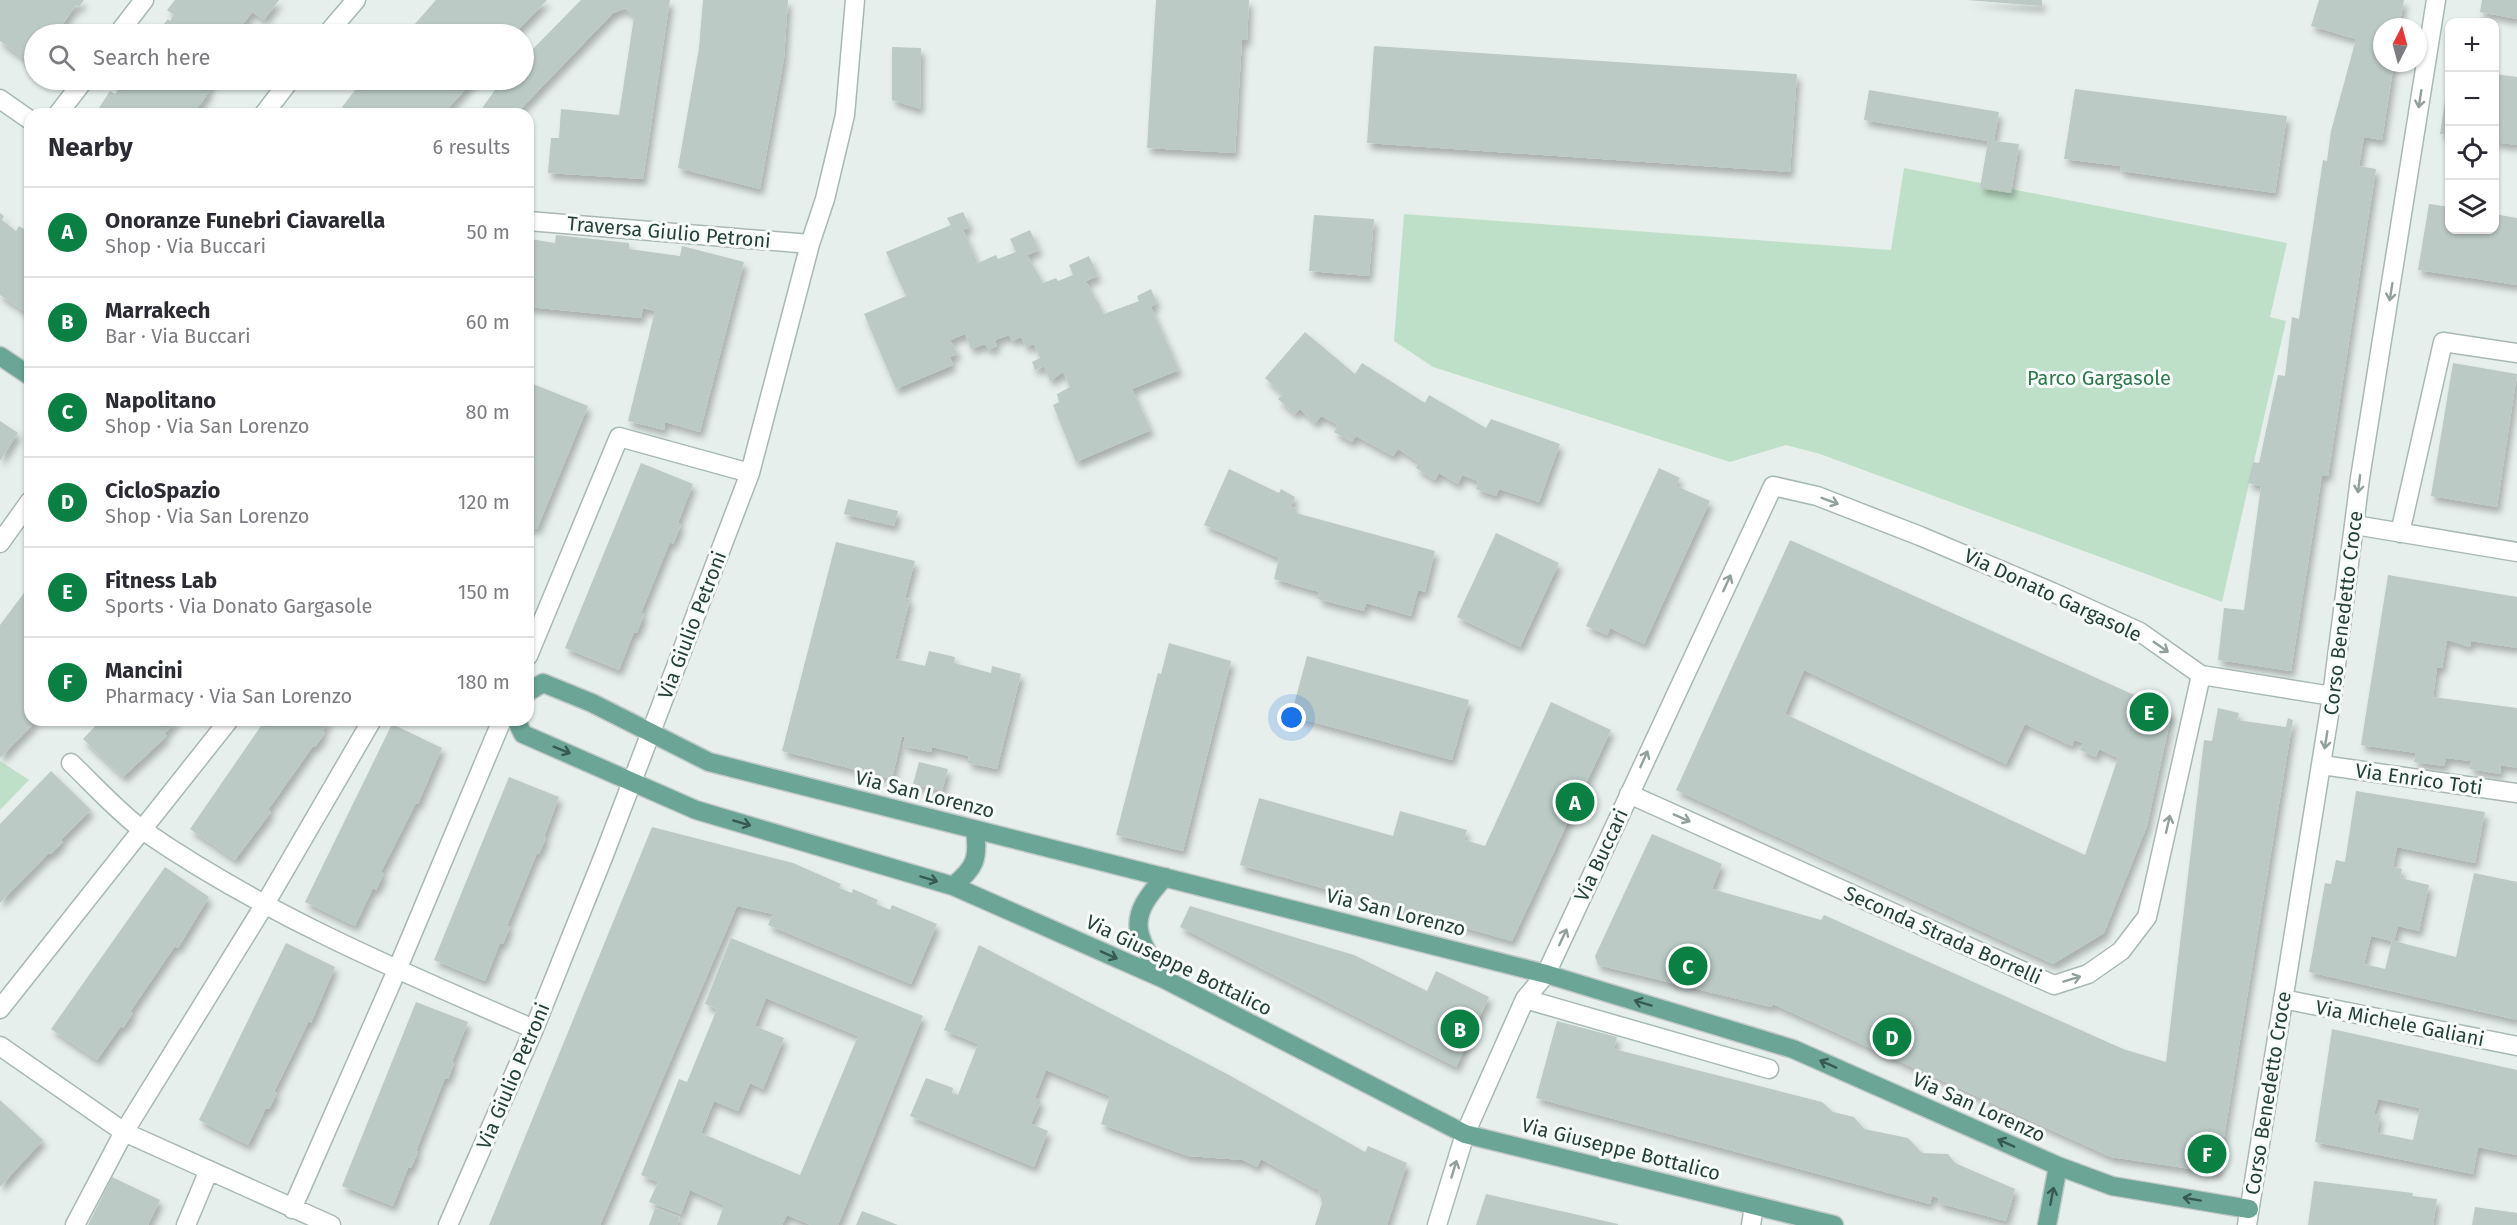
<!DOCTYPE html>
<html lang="en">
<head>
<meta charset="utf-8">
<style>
	:root { --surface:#fff; --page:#f7f7f7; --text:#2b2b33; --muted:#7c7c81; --line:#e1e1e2; --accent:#0b8043 }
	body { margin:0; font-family:"Fira Sans",sans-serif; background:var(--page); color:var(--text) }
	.controls { position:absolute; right:18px; top:18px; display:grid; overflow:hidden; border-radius:12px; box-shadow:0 2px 4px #0004 }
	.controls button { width:54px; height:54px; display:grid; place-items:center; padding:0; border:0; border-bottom:2px solid var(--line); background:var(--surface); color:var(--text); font:30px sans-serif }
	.compass { position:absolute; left:2373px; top:18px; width:54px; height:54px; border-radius:50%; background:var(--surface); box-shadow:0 2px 4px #0004; rotate:6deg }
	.you { position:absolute; left:1292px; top:718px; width:21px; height:21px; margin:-15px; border:4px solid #fff; border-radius:50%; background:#1a73e8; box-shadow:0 0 0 9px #1a73e833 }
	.badge { display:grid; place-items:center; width:39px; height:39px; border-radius:50%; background:var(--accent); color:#fff; font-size:20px; font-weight:700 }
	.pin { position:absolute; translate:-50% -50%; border:3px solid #fff; box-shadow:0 2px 6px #0006 }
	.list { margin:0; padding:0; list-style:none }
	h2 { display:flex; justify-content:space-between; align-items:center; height:78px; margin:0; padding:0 24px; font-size:26px }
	h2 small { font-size:20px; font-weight:400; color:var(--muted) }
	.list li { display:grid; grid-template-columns:39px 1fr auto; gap:18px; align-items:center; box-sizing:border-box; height:90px; padding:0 24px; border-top:2px solid var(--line) }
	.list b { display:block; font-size:22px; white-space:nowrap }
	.list p { margin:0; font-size:20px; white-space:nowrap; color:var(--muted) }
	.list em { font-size:20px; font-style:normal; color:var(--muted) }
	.icon { flex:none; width:33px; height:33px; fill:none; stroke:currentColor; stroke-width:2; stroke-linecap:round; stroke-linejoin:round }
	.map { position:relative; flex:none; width:2517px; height:1225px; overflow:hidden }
	.search { position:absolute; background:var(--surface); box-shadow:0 2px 4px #0004; left:24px; top:24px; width:510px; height:66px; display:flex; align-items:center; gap:15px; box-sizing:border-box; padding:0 21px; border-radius:33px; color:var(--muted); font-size:22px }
	.panel { position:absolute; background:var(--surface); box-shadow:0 2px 4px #0004; left:24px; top:108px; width:510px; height:618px; border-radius:18px }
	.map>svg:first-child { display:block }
</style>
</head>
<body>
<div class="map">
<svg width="2517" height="1225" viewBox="0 0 2517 1225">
	<defs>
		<filter id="shadow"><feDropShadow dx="3.5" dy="6" stdDeviation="3" flood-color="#0004"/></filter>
	</defs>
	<rect width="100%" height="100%" fill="#e6efeb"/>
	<path fill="#bfe0c8" d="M1904,168l383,75 -17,74 16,4 -64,281 -402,-148 -34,-9 -56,17 -297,-95 -39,-26 10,-127 487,36z
		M0,761l29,19 -29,30z"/>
	<path fill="#bbcac4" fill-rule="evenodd" filter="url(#shadow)" d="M0,0h84l-5,7 -3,-2 -20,29h-22v24l-4,-3 -3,6 -27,-20z
		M175,0h104l-15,20 -12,-8 -16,22h-78l-1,-2 11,-13 2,2 4,-6 -7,-5z
		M436,0h111l-33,34h-108z
		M581,0h89l-27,179 -95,-6 3,-35h8l2,-29 58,6 15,-98 -9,-9 -12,5 -97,101h-38l24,-34h22v-22z
		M703,0h85l-4,58 -24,131 -82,-21 21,-120z
		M1156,0h93l-2,40h-5l-7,113 -88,-5z
		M1967,0h75v6z
		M2319,0h85l-5,27h-17v36h12l-12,77 -18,-3 -5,29 17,3 -48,307 -6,-1 -31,196 -73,-11 6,-52 20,2 17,-124 -13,-3 5,-21 6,1 19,-88 7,1 7,-59 7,2 24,-159 4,1 4,-30 25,-92 -45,-13z
		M2482,0h35v19l-37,-7z
		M1374,46l423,28 -7,98 -423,-29z
		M892,47l29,1 -1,61 -28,-9z
		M2494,74l23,3v68l-23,-3z
		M125,80l9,7 5,-7h75l-7,9 3,2 -17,23h-98l15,-23 5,3z
		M363,80h111l-31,34h-92l-9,-7z
		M2448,81h2v54l-10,-1z
		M2075,89l212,27 -12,77 -154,-22 -1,-5 -56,-7z
		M1869,90l130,22 -5,29 25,3 -8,49 -31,-5 8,-47 -124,-21z
		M2429,204l21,3v23h44v-16l23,4v67l-99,-15z
		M963,212l7,15 -7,3 15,33 18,-8 2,4 18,-7 -6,-13 20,-9 9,20 -12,5 16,28 13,-5 2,3 15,-6 -4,-10 20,-9 9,20 -12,5 18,33 35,-13 -2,-5 14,-7 6,14 -6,4 28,63 -47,19 19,41 -75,32 -23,-57 6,-3 -2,-8 13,-7 -7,-15 -13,9 -6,-15 -9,4 -3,-8 8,-4 -6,-14 -8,3 -5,-10 -9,4 -3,-6 -14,5 2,6 -8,4 -4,-6 -14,5 -6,-15 -15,6 8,14 -8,3 3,8 -57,24 -32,-75 42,-18 -20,-44 65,-27 -4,-7z
		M0,213l4,3 -2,4 14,11 3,-5 11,7v82l-30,-20z
		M1314,215l60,4 -5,57 -60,-5z
		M556,235l73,8v6l51,7 2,-10 62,16 -44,170 -35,-10 -1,8 -36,-9 27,-110 -12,-3 -2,10 -113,-11 2,-68 25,4z
		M1305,332l50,42 7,-11 63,40 4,-8 57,33 5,-9 69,25 -21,58 -40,-13 -3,7 -20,-7 2,-8 -16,-6 -4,9 -19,-11 -4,7 -19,-12 3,-6 -21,-13 -5,7 -37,-20 -4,6 -18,-10 4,-7 -17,-9 -6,7 -15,-14 -5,5 -17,-15 5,-5 -18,-16z
		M2453,363l64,11 -20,133 -66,-11z
		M528,382l60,24 -51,123 -9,-2z
		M0,421l18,12 -18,28z
		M641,463l52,21 -15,39 3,2 -8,19 -3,-2 -29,71 3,1 -7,19 -3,-1 -15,38 -54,-22z
		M1659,468l21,10 -4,8 34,15 -66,143 -34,-16 -3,7 -21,-9z
		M1229,469l50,24 2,-4 14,8 -4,9 5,3v4l139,38 -10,41 -7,-2 -7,26 -45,-13 -2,8 -46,-12 1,-7 -45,-13 5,-21 -75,-33z
		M848,499l50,12 -4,15 -50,-12z
		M1496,533l63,30 -39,84 -63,-30z
		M1790,540l382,172 -25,114 -43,107 -51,31 -377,-174zM1804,670l202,94 19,-40 47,22 2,-6 9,3 -3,7 16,7 3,-8 19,9 -33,97 -300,-141z
		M836,542l79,19 -10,37 5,1 -15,60 30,7 4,-15 26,6 -1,6 37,10 1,-7 29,8 -24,95 -29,-6 1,-7 -37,-9 -1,5 -28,-6 2,-9 -3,-1 -10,43 -110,-28z
		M2388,575l129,22v51l-46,-7 -1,6 -23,-7 -5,28h-5l-4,29 84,11v60l-16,-3 -1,9 -30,-5 1,-8 -25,-3 -2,8 -30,-4 2,-9 -55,-8z
		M30,585v135h7l-37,38v-133z
		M1169,643l62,18 -48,190 -67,-16 42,-162 3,1z
		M1307,656l162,44 -17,60 -161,-44z
		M1551,702l60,28 -99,211 -272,-76 19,-67 134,38 7,-25 67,19 -3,10 21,6z
		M2218,708l21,5 -2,7 49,7 2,-9 5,2 -75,453 -107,-16 -338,-153 -2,3 -173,-42 -3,-9 57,-122 70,30 -10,25 109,31 3,-5 299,134 43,13 38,-322 8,1z
		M101,720h77l-14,14 3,2 -44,41 -40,-38z
		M265,720h65l-8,11 3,2 -10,14 -2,-1 -45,64 3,2 -36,48 -45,-31z
		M392,724l50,24 -24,56 -2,-1 -35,69 3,2 -8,16 -3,-2 -18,38 -50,-24z
		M919,762l29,7 -6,22 -29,-7z
		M51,771l40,39 -30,30 2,2 -12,12 -2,-1 -49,50v-79z
		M509,777l50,20 -15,40 2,1 -7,16 -2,-1 -30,73 3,1 -7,17 -3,-1 -15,38 -51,-21z
		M2356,791l129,21 -10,51 -78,-16 -4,20 9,2 -2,9 29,7 -10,46 -21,-5 -4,15 62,16 18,-84 43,9v138l-208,-48 16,-89 6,1 5,-24 9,2zM2371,936l21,5 -7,28 -21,-5z
		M652,827l141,36 48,21 -2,4 13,5 1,-4 25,11 -2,4 14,6 2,-5 45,19 -26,60 -143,-59 5,-11 -36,-8 -137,319h-111z
		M165,867l44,30 -31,51 -3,-2 -45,66 3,1 -10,15 -2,-2 -24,34 -46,-31z
		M1190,906l164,49 73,36 9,-20 53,26 -33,70 -276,-140z
		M731,938l192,78 -85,209h-27l-24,-10 -5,10h-65l7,-20 -34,-15 -9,24 -32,-12 9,-20 -17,-7 38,-96 8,3 30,-73 -12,-5zM766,998l92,38 -58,139 -99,-42 13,-32 24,10 12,-28 13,6 21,-51 -29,-12z
		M286,943l49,24 -24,56 -2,-2 -35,71 3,1 -8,16 -3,-1 -18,37 -49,-25z
		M979,945l250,130 136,77 3,-6 39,17 -20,62h-72l7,-22 -4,-13 -57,-31 -4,8 -14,-7 -55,-4 -87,-32 9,-28 -64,-26 -11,28 6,3 -10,23 17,7 -14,36 -124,-51 16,-38 27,10 -1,5 6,2 20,-51 -34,-14z
		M416,1002l52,20 -16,40 2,1 -6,16 -3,-1 -29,73 2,1 -7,16h-3l-15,38 -51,-20z
		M1557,1021l60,16 -3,12 208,53 11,10 21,5 10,12 44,9 14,15 26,1 7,9 60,26 -9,32 -68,-18 1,-5 -7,-2 -2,8 -394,-106z
		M2332,1029l185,41v85l-39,-8 -5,27 -158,-32zM2378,1099l42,9 -7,32 -36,-7 3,-18 -6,-1z
		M0,1100l43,40 -43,47z
		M112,1177l48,23 -12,25h-60z
		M2314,1181l99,12 -1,3 25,3 -4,26h-125z
		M1486,1194l132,30v1h-142z
		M2475,1207l42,6v12h-45z
		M655,1208l25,9 -3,8h-28z
		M862,1211l36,14h-42z"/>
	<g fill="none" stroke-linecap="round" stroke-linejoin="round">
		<defs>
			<path id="minor" d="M118,34l26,-34
				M327,34l29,-34
				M0,99l30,21
				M58,114l26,-34
				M264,114l26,-34
				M528,221l282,23
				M2355,525l162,27
				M2400,533l43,-191 74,11
				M0,543l30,-42
				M528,656l91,-219 131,36
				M71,763c23,22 47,49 73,68 120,83 257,141 390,198
				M2322,765l195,28
				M1629,794l425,191 34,-11 33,-23 26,-34 54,-242
				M1525,999l244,70
				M2283,999l234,47
				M0,1009l229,-289
				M0,1046l124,86 207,93
				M292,1209l105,-239 105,-250
				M75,1225l49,-93 141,-228 107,-184
				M186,1225l23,-55
				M448,1225l86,-196 70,-174 146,-382 60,-229 15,-45 20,-84 10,-115
				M1437,1225l28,-91 60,-135 21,-25 227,-488 44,10 103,40 132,56 88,40 61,43 131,21
				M1751,1225l3,-19
				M2247,1225l85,-529 28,-218 76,-478"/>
			<path id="major" d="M0,356l30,20
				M528,692l15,-9 49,20 117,59 837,212 247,75 265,117 54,20 137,23
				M516,720l7,14 173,76 257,76 211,93 301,155 369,91
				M953,886c22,-18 26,-27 22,-56
				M1164,979c-28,-44 -40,-59 1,-102
				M2047,1225l11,-59"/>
		</defs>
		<use href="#minor" stroke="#a8b8b2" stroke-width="21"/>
		<use href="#major" stroke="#c2cac8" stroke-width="21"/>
		<use href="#minor" stroke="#fff" stroke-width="18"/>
		<use href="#major" stroke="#6aa596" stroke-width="18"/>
	</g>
	<defs><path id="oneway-shaft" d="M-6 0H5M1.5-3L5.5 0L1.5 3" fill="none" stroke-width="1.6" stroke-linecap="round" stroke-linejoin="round" transform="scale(1.5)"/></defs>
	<g stroke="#92a09c">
		<use href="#oneway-shaft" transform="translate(2420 99) rotate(99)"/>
		<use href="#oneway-shaft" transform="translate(2391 292) rotate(99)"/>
		<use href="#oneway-shaft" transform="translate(2359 484) rotate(97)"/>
		<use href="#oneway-shaft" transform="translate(1830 501) rotate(21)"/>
		<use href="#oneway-shaft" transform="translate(1727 583) rotate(-65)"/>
		<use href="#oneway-shaft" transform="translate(2161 647) rotate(35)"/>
		<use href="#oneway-shaft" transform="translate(2326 740) rotate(99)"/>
		<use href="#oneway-shaft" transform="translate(1644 759) rotate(-66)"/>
		<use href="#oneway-shaft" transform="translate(1682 818) rotate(24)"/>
		<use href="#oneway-shaft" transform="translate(2168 824) rotate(-77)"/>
		<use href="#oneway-shaft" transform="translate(1563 937) rotate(-65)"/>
		<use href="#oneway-shaft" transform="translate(2072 979) rotate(-17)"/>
		<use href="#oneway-shaft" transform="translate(1454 1169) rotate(-73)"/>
	</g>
	<g stroke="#365b51">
		<use href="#oneway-shaft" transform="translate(562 750) rotate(22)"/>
		<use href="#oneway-shaft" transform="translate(742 823) rotate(16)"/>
		<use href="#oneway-shaft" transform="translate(929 879) rotate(17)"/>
		<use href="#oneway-shaft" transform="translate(1109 955) rotate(24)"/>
		<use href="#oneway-shaft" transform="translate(1643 1003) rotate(-163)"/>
		<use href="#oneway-shaft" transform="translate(1828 1064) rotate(-156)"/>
		<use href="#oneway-shaft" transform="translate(2006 1143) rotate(-156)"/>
		<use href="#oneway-shaft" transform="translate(2052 1196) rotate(-79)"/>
		<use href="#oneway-shaft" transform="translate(2192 1199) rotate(-170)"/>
	</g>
	<g text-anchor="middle" stroke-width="6" stroke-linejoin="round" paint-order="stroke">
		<g font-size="20" fill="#24423a" stroke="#f7fbf9">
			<text transform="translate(669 232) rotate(5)" y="7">Traversa Giulio Petroni</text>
			<text transform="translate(2053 595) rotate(25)" y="7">Via Donato Gargasole</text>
			<text transform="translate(2343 613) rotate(-83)" y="7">Corso Benedetto Croce</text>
			<text transform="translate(692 625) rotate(-69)" y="7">Via Giulio Petroni</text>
			<text transform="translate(2419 779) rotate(8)" y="7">Via Enrico Toti</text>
			<text transform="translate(925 794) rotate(14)" y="7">Via San Lorenzo</text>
			<text transform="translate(1601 855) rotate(-65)" y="7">Via Buccari</text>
			<text transform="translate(1396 912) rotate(14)" y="7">Via San Lorenzo</text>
			<text transform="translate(1943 935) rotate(24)" y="7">Seconda Strada Borrelli</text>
			<text transform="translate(1179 965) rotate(26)" y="7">Via Giuseppe Bottalico</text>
			<text transform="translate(2400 1023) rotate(11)" y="7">Via Michele Galiani</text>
			<text transform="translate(513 1076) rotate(-67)" y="7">Via Giulio Petroni</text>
			<text transform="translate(2268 1093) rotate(-81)" y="7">Corso Benedetto Croce</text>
			<text transform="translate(1979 1107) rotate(24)" y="7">Via San Lorenzo</text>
			<text transform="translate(1621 1149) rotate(14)" y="7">Via Giuseppe Bottalico</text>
		</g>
		<g font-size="20" fill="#2d7a4b" stroke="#f7fbf9">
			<text x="2099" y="385">Parco Gargasole</text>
		</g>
	</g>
</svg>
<div class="controls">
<button>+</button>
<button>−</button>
<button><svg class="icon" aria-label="locate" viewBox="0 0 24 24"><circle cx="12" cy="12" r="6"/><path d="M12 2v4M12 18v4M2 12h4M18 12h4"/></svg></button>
<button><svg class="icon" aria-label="layers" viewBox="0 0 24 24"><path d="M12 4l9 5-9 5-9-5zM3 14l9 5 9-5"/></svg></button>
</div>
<svg class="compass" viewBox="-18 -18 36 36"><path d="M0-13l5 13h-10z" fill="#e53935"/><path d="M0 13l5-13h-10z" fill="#7c7c81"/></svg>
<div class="you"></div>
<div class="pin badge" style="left:1575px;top:802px">A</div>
<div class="pin badge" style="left:1460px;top:1029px">B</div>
<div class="pin badge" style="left:1688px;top:966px">C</div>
<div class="pin badge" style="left:1892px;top:1037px">D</div>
<div class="pin badge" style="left:2149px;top:712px">E</div>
<div class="pin badge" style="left:2207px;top:1154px">F</div>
<div class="search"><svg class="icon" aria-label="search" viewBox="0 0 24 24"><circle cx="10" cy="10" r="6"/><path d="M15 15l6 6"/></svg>Search here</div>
<section class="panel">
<h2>Nearby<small>6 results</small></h2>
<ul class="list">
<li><span class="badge">A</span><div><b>Onoranze Funebri Ciavarella</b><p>Shop · Via Buccari</p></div><em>50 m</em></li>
<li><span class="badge">B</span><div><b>Marrakech</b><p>Bar · Via Buccari</p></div><em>60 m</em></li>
<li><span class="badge">C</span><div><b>Napolitano</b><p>Shop · Via San Lorenzo</p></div><em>80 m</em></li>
<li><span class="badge">D</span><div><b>CicloSpazio</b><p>Shop · Via San Lorenzo</p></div><em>120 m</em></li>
<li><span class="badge">E</span><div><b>Fitness Lab</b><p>Sports · Via Donato Gargasole</p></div><em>150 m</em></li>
<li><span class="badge">F</span><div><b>Mancini</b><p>Pharmacy · Via San Lorenzo</p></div><em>180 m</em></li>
</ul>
</section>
</div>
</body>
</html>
